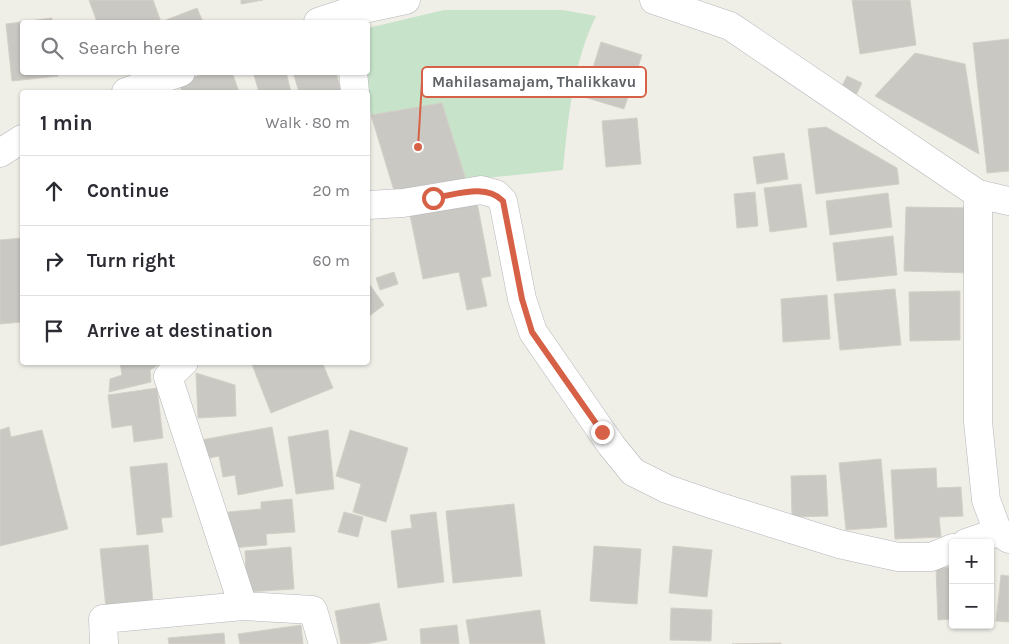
<!DOCTYPE html>
<html lang="en">
<head>
<meta charset="utf-8">
<style>
	:root { --surface:#fff; --page:#f7f7f7; --text:#2b2b33; --muted:#7c7c81; --line:#e1e1e2 }
	body { margin:0; font-family:Karla,sans-serif; background:var(--page); color:var(--text) }
	.controls { position:absolute; right:15px; bottom:15px; display:grid; overflow:hidden; border-radius:5px; box-shadow:0 1px 4px #0004 }
	.controls button { width:45px; height:45px; display:grid; place-items:center; padding:0; border:0; border-bottom:1px solid var(--line); background:var(--surface); color:var(--text); font:25px sans-serif }
	.stop { position:absolute; width:15px; height:15px; margin:-11px; border:4px solid #d66146; border-radius:50%; background:#fff }
	.stop.end { background:#d66146; border-color:#fff; box-shadow:0 1px 5px #0008 }
	.list { margin:0; padding:0; list-style:none }
	h2 { display:flex; justify-content:space-between; align-items:center; height:65px; margin:0; padding:0 20px; font-size:21px }
	h2 small { font-size:16px; font-weight:400; color:var(--muted) }
	.list li { display:grid; grid-template-columns:32px 1fr auto; gap:15px; align-items:center; box-sizing:border-box; height:70px; padding:0 20px; border-top:1px solid var(--line) }
	.list b { display:block; font-size:19px; white-space:nowrap }
	.list em { font-size:16px; font-style:normal; color:var(--muted) }
	.icon { flex:none; width:28px; height:28px; fill:none; stroke:currentColor; stroke-width:2; stroke-linecap:round; stroke-linejoin:round }
	.map { position:relative; flex:none; width:1009px; height:644px; overflow:hidden }
	.search { position:absolute; background:var(--surface); box-shadow:0 1px 4px #0004; left:20px; top:20px; width:350px; height:55px; display:flex; align-items:center; gap:12px; box-sizing:border-box; padding:0 18px; border-radius:5px; color:var(--muted); font-size:19px }
	.panel { position:absolute; background:var(--surface); box-shadow:0 1px 4px #0004; left:20px; top:90px; width:350px; height:275px; border-radius:5px }
	.map>svg:first-child { display:block }
</style>
</head>
<body>
<div class="map">
<svg width="1009" height="644" viewBox="0 0 1009 644">
	<rect width="100%" height="100%" fill="#efeee7"/>
	<path fill="#c7e3ca" d="M444,10h119l33,6c-23,46 -28,103 -33,154l-97,10 -24,-76 -71,11 -6,-42 3,-1v-44z"/>
	<path fill="#cac8c3" stroke="#d3d0c6" d="M89,0h64l8,22h-64z
		M241,0h22l-22,4z
		M852,0h58l6,45 -56,9z
		M197,8l6,14h-36l-1,-2z
		M52,18v4h-30v50h36v4l-46,5 -6,-57z
		M1009,39v132l-22,2 -14,-130z
		M601,42l41,13 -18,54 -40,-12z
		M915,53l50,11 14,90 -104,-58z
		M208,72h24l7,20h-57l-3,-9z
		M253,72h33l5,20h-32z
		M293,72h43l5,20h-42z
		M847,76l15,7 -6,12 -15,-7z
		M442,103l24,77 -70,17 -25,-82z
		M637,118l4,46 -35,3 -4,-46z
		M826,127l71,41 2,16 -83,10 -8,-65z
		M784,153l4,26 -31,5 -4,-27z
		M801,184l6,43 -37,5 -6,-44z
		M755,192l3,34 -21,2 -3,-34z
		M888,193l4,34 -62,8 -4,-34z
		M477,202l14,74 -10,2 6,28 -20,4 -8,-38 -36,7 -13,-64z
		M906,207l65,1 -2,65 -65,-2z
		M893,236l4,39 -60,6 -4,-38z
		M22,238v84l-22,2v-84z
		M394,272l4,12 -18,6 -4,-12z
		M368,282l16,23 -16,12z
		M895,289l6,56 -61,5 -6,-56z
		M960,291v49l-50,1 -1,-49z
		M827,295l3,44 -47,3 -2,-43z
		M120,362h43l-13,8 1,12 -42,10 1,-13 12,-4z
		M251,362h71l11,26 -62,25z
		M196,373l39,12 1,31 -38,2z
		M157,388l6,50 -29,4 -2,-17 -20,3 -4,-33z
		M9,427l2,10 31,-7 26,99 -68,17v-116z
		M272,427l11,59 -45,9 -3,-20 -12,2 -4,-21 -14,3 -4,-19z
		M328,430l6,59 -38,5 -8,-57z
		M350,430l58,18 -22,74 -33,-10 8,-28 -25,-8z
		M881,459l6,68 -41,3 -7,-67z
		M167,463l5,54 -11,1 2,14 -26,3 -7,-68z
		M936,468l1,20 24,-1 2,29 -24,1 2,20 -46,2 -4,-69z
		M826,475l2,41 -36,1 -1,-41z
		M292,499l3,33 -29,2 1,11 -36,3 -3,-36 33,-3v-7z
		M514,504l8,72 -69,7 -7,-72z
		M344,512l19,5 -5,20 -20,-5z
		M436,512l8,70 -46,6 -7,-57 21,-3 -2,-13z
		M148,545l5,59 -47,4 -6,-59z
		M594,546l47,3 -4,55 -47,-3z
		M673,546l39,4 -5,47 -38,-4z
		M291,547l3,42 -47,3 -2,-41z
		M953,567v52l-15,1 -2,-52z
		M1001,575l8,1v46l-13,-1z
		M379,603l8,37 -21,4h-25l-6,-33z
		M671,608l41,2 -1,31 -41,-1z
		M540,610l5,34h-75l-4,-24z
		M301,625l2,19h-63l-2,-10z
		M457,625l2,19h-38l-1,-15z
		M224,633l1,11h-56l-1,-6z
		M781,643v1h-49z"/>
	<g fill="none" stroke-linecap="round" stroke-linejoin="round">
		<defs>
			<path id="minor" d="M654,0l76,26 248,168 31,7
				M318,22l27,-9 61,-13
				M353,72l2,20
				M126,92l55,-20
				M0,153l22,-14
				M978,194v228l8,78 12,32 11,7
				M368,205l35,-2 78,-13 15,4 7,7 19,98 11,33 78,113 22,27 34,17 47,16 125,39 59,13h33l22,-9
				M184,362l-16,15 75,229
				M966,543l32,-11
				M104,644l-1,-25 140,-13 70,4 10,34"/>
		</defs>
		<use href="#minor" stroke="#b4b6ba" stroke-width="29"/>
		<use href="#minor" stroke="#fff" stroke-width="28"/>
	</g>
	<g fill="none" stroke-linecap="round" stroke-linejoin="round">
		<path stroke="#d66146" stroke-width="6" d="M433,198c23,-3 52,-15 70,3l19,98 10,33 70,100"/>
	</g>
	<path fill="none" stroke="#d66146" stroke-width="2" d="M418 147L422 82"/>
	<circle fill="#d66146" stroke="#fff" stroke-width="2" cx="418" cy="147" r="5"/>
	<rect fill="#fff" stroke="#d66146" stroke-width="2" x="422" y="67" width="224" height="30" rx="5"/>
	<g font-size="15" text-anchor="middle" font-weight="bold" fill="#5e6165">
		<text x="534" y="87">Mahilasamajam, Thalikkavu</text>
	</g>
</svg>
<div class="controls">
<button>+</button>
<button>−</button>
</div>
<div class="stop" style="left:433px;top:198px"></div>
<div class="stop end" style="left:602px;top:432px"></div>
<div class="search"><svg class="icon" aria-label="search" viewBox="0 0 24 24"><circle cx="10" cy="10" r="6"/><path d="M15 15l6 6"/></svg>Search here</div>
<section class="panel">
<h2>1 min<small>Walk · 80 m</small></h2>
<ul class="list">
<li><svg class="icon" aria-label="ahead" viewBox="0 0 24 24"><path d="M12 20V5M6 11l6-6 6 6"/></svg><div><b>Continue</b></div><em>20 m</em></li>
<li><svg class="icon" aria-label="right" viewBox="0 0 24 24"><path d="M7 20v-9h11M14 6l5 5-5 5"/></svg><div><b>Turn right</b></div><em>60 m</em></li>
<li><svg class="icon" aria-label="arrive" viewBox="0 0 24 24"><path d="M6 21V4h12l-3 4 3 4H6"/></svg><div><b>Arrive at destination</b></div></li>
</ul>
</section>
</div>
</body>
</html>
